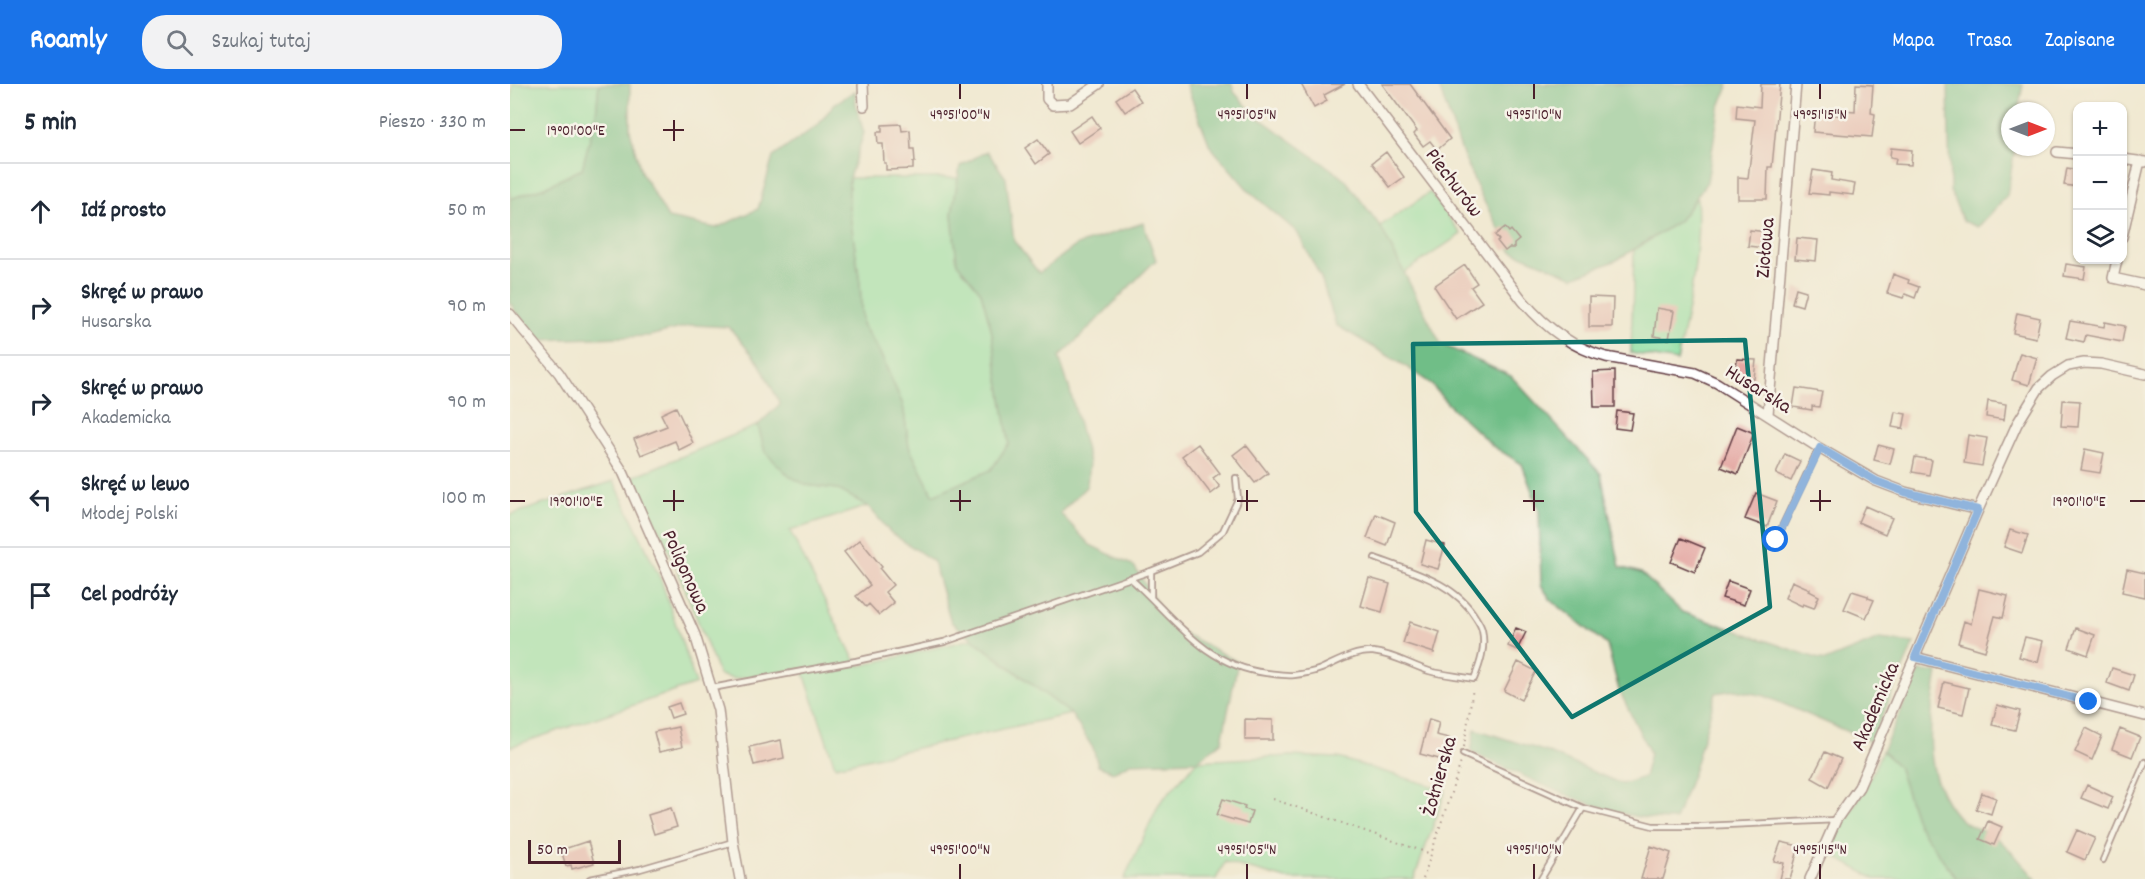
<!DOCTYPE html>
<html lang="pl">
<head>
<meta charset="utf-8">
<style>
	:root { --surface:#fff; --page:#f2f2f3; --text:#1f2937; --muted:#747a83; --line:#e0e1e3; --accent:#1a73e8 }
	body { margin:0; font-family:Dekko,sans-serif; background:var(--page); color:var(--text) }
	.controls { position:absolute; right:18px; top:18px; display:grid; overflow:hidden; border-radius:12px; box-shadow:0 2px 4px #0004 }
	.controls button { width:54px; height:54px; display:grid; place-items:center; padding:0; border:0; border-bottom:2px solid var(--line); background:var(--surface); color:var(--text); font:30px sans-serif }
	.compass { position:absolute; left:1491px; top:18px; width:54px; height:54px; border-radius:50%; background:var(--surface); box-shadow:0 2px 4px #0004; rotate:90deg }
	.scale { position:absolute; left:18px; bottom:15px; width:93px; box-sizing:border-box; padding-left:6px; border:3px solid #4a1f2b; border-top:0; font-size:16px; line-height:21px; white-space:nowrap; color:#4a1f2b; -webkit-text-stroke:4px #f7f3e8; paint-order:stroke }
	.stop { position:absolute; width:18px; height:18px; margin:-14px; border:4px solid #1a73e8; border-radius:50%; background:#fff }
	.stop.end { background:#1a73e8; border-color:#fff; box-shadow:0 2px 6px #0008 }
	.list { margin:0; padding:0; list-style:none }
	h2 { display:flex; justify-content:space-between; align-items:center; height:78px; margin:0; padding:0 24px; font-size:26px }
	h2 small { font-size:20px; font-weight:400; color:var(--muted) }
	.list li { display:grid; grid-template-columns:39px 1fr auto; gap:18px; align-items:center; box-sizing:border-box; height:96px; padding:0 24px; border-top:2px solid var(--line) }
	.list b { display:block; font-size:22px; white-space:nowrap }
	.list p { margin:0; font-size:20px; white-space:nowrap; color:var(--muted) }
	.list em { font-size:20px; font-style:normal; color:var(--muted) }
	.icon { flex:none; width:33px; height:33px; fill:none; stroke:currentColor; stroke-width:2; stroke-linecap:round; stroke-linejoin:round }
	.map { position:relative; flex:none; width:1635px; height:795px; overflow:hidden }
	header { display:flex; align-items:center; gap:36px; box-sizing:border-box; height:84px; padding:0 30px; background:var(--accent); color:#fff }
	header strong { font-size:28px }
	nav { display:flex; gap:33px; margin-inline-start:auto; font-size:21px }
	.search { width:420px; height:54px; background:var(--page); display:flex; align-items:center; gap:15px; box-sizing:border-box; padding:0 21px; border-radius:24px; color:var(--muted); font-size:22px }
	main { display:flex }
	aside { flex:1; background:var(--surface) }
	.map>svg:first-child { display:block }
</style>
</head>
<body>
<header>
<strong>Roamly</strong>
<div class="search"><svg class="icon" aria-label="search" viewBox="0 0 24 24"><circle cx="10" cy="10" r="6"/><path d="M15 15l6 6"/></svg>Szukaj tutaj</div>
<nav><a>Mapa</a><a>Trasa</a><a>Zapisane</a></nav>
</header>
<main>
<aside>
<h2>5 min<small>Pieszo · 330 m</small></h2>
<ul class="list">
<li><svg class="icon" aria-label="ahead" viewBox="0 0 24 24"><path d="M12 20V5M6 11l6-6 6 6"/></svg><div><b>Idź prosto</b></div><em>50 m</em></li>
<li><svg class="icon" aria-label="right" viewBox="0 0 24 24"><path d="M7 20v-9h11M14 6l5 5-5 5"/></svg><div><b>Skręć w prawo</b><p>Husarska</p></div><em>90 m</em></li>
<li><svg class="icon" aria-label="right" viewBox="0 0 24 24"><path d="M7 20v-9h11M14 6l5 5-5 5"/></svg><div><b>Skręć w prawo</b><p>Akademicka</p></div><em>90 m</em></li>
<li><svg class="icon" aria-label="left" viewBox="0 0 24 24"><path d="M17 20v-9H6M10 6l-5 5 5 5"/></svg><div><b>Skręć w lewo</b><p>Młodej Polski</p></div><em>100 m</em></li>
<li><svg class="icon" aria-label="arrive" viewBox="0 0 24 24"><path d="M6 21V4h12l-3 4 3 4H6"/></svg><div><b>Cel podróży</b></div></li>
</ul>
</aside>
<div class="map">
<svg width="1635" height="795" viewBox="0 0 1635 795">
	<rect width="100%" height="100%" fill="#f7f3e8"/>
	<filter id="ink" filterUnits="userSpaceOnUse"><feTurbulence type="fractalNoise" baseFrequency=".0167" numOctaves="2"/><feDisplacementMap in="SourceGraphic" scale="12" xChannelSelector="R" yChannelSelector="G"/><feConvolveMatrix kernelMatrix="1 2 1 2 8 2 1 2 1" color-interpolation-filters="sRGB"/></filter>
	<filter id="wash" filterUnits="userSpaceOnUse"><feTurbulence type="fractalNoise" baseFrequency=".008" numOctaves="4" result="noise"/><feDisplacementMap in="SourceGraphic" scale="24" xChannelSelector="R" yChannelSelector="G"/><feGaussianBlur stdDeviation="1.35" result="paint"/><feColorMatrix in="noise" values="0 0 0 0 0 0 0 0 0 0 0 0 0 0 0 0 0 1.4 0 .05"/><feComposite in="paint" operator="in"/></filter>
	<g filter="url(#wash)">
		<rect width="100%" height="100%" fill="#f1e9d2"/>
		<path fill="#8adfa1" stroke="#6a7f66" stroke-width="1.5" d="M3,0h86l-3,31 -14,54 -37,18 -35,12v-91z
			M339,94h109l-6,36 5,49 24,29 10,36 18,115 -18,27 -58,25 -24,-48 -6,-42 -24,-54 -17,-27 -2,-41 -11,-75z
			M920,108l31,42 -57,39 -24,-47z
			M1187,113c4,57 -8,108 -20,164l-46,-8 3,-103 45,-29z
			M248,341l7,27 41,33 31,4 31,17 -78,25 63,126 7,9 112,-27 99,75 -236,52 -30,-90 -4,-7 -67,10 -15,-4 -43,-109 -44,-89z
			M104,397l47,99 35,104 -186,63v-232z
			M1372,667l16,15 19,58 40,55h-82l-47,-26 14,-29 22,-33z
			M780,672l48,2 108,32 -32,89h-128l-61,-17 -9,17h-92l35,-75 38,-43z"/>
		<path fill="#6fbe87" stroke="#5c6e59" stroke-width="1.5" d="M89,0h31v46l11,42 27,46 48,10 42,-19 15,-52 46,-33 15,-20 21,-13 1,15 8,27 -15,45v30l11,75 2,41 17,27 24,54 6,42 24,48 58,-25 18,-27 -18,-115 -10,-36 -24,-29 -5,-49 8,-48 27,-15 19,27 8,63 25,32 38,-28 66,-22 13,37c-33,32 -63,66 -97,97l10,30 20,75 -2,24 -27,27 30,32 44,21 38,61 66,35 -16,79 -25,20 -66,2 -18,9 -15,-6 -5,-18 -22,-34 -120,-92 -18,-61 -42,-28 -23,-27 -31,-17 -31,-4 -17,-9 -24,-24 -7,-27 22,-21 -21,-41 -30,-36 -36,-2 -44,11 -108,4 -26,-29 -5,-9v-103l35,-12 37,-18 14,-54z
			M676,0h46l2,8 21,23 90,64 35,47 61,118 70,32 90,98 19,93 21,6 41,39 143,49 54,-22 35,4 -43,99 -106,-46 -30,-6 -19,3 -22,77 -19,50c-67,1 -143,-41 -204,-68l4,-23 69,22 78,33 22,-7 6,-24 -31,-63 -12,-45 -56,-45 -10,-15 -2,-75 -17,-46 -28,-17 -47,-44 -17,-20 -28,-19 -66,-39 -15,-47 -24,-46 -48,-41 -39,-45z
			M928,0h291l-10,25 -12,73 -28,39 -62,39 -43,17 -63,-26 -30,-55 -18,-41z
			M1438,0h75l-5,27h-8v36h5l-8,49 -29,31 -15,-6 -13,-30z
			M1410,587l18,2c-9,50 -17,103 20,144 10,11 28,13 40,22 14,12 26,27 38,40h-79l-40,-55 -19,-58 -16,-15z"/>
		<g id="blocks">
			<path fill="#e4a7a3" d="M791,0h44l-21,11 3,6 -13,7z
				M872,0h28l40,55 -13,11 -7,-9 -7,5 -9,-12 3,-3z
				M1251,0h19l-8,83h-4l-1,32h-29v-22l10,1 7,-58 -19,-2 1,-14 23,3z
				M1346,0l17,1 -2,28 4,1 -3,23 -59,-5 2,-20 28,4v-6l12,1z
				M622,4l9,13 -16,11 -9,-13z
				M582,32l8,12 -22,15 -8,-12z
				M391,40l1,7 8,-1 1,19h3l1,13h-2v7l-27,1v-7h-2l-1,-19h-5l-1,-12h5v-7z
				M528,55l11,15 -13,10 -11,-16z
				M1381,64l21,2 -1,15 -16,-1 1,-6 -6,-1z
				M876,68l18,25 -14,10 -18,-24z
				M1557,84l11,2v17l-14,-2z
				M1303,86l19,3 -1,7 24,4 -2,11 -24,-3v3l-20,-2z
				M995,143l4,5 2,-2 8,10 -5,4v4h-5l-4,3 -8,-10 2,-1 -4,-5z
				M1240,146l17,2 -2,16 -17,-2z
				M1287,154l21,2 -2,21 -21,-2z
				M1556,180l20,3 -2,12 -20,-3z
				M955,181l12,18 -6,4 11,15 -26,17 -22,-33z
				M1383,190l16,6 -1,3 11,4 -4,11 -10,-4 -2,4 -16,-5z
				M1286,204l10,3 -4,15 -10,-3z
				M1079,213l24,1 -1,29h-23z
				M1147,224l17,3 -5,28 -15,-3z
				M1507,229l23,5 -4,20 -23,-5z
				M1560,237l34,6 1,-5 20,4 -3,16 -36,-7 -2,7 -18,-4z
				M1510,269l17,5 -8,27 -17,-5z
				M1227,275l19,1 -2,19 -19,-2z
				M1105,287v36h-21l-1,-35z
				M1286,304l26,4 -3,15 -7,-1v4l-19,-3z
				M1553,316l17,1 -2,26 -17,-1z
				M1478,317l18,3 -2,16 -18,-3z
				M166,323l17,36 -14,7 -4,-9 -34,14 -7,-16 33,-13 -6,-12z
				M1107,327l16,2 -3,17 -15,-2z
				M1385,328l11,2 -3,15 -11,-2z
				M1227,342l17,7 -16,41 -17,-7z
				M1458,351l19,3 -5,28 -18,-3z
				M688,360l22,29 -7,5 7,9 -9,7 -29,-38z
				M736,361l22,28 -13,10 -22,-28z
				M1368,361l16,4 -4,15 -16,-4z
				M1575,365l19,4 -4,20 -19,-3z
				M1275,370l15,7 -9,20 -15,-7z
				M1405,373l17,3 -3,15 -17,-3z
				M1246,409l21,8 -10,26 -22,-8z
				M1355,422l27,12 -7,16 -27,-12z
				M866,430l19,8 -8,24 -20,-8z
				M1500,446l18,5 -6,18 -18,-6z
				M1171,454l24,10 -10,24 -24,-10z
				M350,456l22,27 -2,2 13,16 -8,7 9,11 -15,12 -10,-11 -3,3 -10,-11 14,-11 -26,-33z
				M916,456l19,5 -7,24 -18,-5z
				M1617,485l18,4v24l-23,-5z
				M859,494l21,6 -8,28 -21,-6z
				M1218,497l22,8 -6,16 -22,-7z
				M1282,497l18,8 -1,2 10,5 -5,12 -11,-4 -1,2 -17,-8z
				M1469,505l29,7 -5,22 -8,-2 -10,35 -27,-8 6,-22 7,3z
				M1342,507l16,5v2l6,2 -8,18 -22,-9z
				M900,538l30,10 -6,21 -31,-10z
				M1006,544l10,4 -9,18 -9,-4z
				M1566,544l19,7 -7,20 -19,-7z
				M1515,553l18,4 -5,21 -19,-5z
				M1008,578l18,9 -15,29 -17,-9z
				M1602,584l22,7 -5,16 -22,-8z
				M1434,598l25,6 -6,26 -25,-6z
				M169,619l4,11 -12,4 -4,-11z
				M1487,621l23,6 -5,19 -23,-5z
				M735,635l28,1v20h-28z
				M919,635l10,3 -3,13 13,3 -6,22 -23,-6z
				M168,643l4,20 -23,5 -5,-20z
				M1576,644l16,8 -10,24 -17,-8z
				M1610,645l20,8 -8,20 -20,-8z
				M271,656l3,18 -30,7 -5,-18z
				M1315,668l16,7 -13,28 -16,-9z
				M1577,701l26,12 -5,12 -27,-11z
				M1472,709l14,5 -5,16 -15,-5z
				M713,715l22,7 -1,3 8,2 -4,13 -31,-9z
				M161,724l6,19 -23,7 -6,-19z
				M1478,737l14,6 -8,18 -14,-6z
				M1567,746l18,8 -10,22 -18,-8z
				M78,757l6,22 -22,6 -1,-4 -5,1 -5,-16z
				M1271,758l18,4 -9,33h-10l4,-16 -10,-2z
				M1141,762l20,7 -8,26h-22z"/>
		</g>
	</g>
	<g filter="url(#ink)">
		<use href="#blocks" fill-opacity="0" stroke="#633d44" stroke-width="1.5"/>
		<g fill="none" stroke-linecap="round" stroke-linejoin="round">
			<defs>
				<path id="service" d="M1266,456l43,-92
					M620,494c44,39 73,87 136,95 9,1 19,3 28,2 9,-1 19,-3 27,-6 16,-7 33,-18 52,-17 20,2 37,13 56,19 14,4 31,5 45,8 6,-15 12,-32 8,-49 -1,-4 -4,-9 -6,-12 -21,-36 -64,-46 -101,-60
					M641,513v-26
					M202,604l144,-27 88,-19 207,-71 47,-19 25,-21 15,-32 -2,-21
					M953,670l120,54
					M1593,776l42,-98
					M80,795l50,-10 93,-27
					M1031,795l42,-71 70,18h50l133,-6"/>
				<path id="minor" d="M353,0l1,22
					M537,0v15l6,6 17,-1 29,-20
					M848,0l165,217c22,26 50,47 83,56l89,16 22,10 102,65 57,33 29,11 73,18
					M1547,68l21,2
					M1612,75l23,3
					M1612,153l18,-76
					M1607,176l-4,18 32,7
					M0,230l49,59 64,99 72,163 23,75 15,132 7,37
					M1258,330l28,-330
					M1405,573l230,59
					M1300,795l26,-59 23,-33 119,-277 39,-86 22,-36 13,-12 16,-10 16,-3 17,1 44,10"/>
			</defs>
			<use href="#service" stroke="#633d44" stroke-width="8"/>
			<use href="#minor" stroke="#633d44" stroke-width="12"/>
			<path stroke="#633d44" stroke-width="2" stroke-dasharray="1.5 4.5" stroke-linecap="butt" d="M954,663l9,-59
				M763,715l158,55
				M913,795l38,-117"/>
			<use href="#service" stroke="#fff" stroke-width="4.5"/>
			<use href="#minor" stroke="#fff" stroke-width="9"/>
		</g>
	</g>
	<g fill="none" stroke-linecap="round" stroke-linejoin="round" filter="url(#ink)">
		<path stroke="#1a73e8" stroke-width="8" d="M1266,456l44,-92 56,33 29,11 73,18 -63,147 174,45"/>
	</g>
	<path d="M0 0H1635V795H0ZM1235,256l25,267 -198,110 -156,-205 -3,-168z" fill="#f1e9d2" fill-opacity=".55" fill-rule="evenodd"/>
	<path fill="none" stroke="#0f766e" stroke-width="4.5" stroke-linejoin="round" d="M1235,256l25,267 -198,110 -156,-205 -3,-168z"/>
	<path fill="none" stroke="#4a1f2b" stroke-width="2" d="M450,0v15M737,0v15M1024,0v15M1310,0v15M164,36v21M0,46h15M153,46h21M164,406v21M450,406v21M737,406v21M1024,406v21M1310,406v21M0,417h15M153,417h21M440,417h21M727,417h21M1013,417h21M1300,417h21M1620,417h15M450,780v15M737,780v15M1024,780v15M1310,780v15"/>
	<g text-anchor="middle" stroke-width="5" stroke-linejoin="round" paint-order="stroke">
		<g font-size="21" fill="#4a1f2b" stroke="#f7f3e8">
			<text transform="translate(945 98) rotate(53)" y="7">Piechurów</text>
			<text transform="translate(1254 164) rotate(-85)" y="7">Ziołowa</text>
			<text transform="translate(1249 304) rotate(32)" y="7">Husarska</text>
			<text transform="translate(177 487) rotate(66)" y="7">Poligonowa</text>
			<text transform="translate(1364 622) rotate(-67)" y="7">Akademicka</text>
			<text transform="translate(928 692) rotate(-74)" y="7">Żołnierska</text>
		</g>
	</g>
	<g font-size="15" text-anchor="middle" fill="#4a1f2b" stroke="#f7f3e8" stroke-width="5" stroke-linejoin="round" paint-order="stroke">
		<text x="450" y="35">49°51'00"N</text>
		<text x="737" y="35">49°51'05"N</text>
		<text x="1024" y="35">49°51'10"N</text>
		<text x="1310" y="35">49°51'15"N</text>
		<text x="66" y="51">19°01'00"E</text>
		<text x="1569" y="422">19°01'10"E</text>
		<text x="66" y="422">19°01'10"E</text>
		<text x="450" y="770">49°51'00"N</text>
		<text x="737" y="770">49°51'05"N</text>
		<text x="1024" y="770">49°51'10"N</text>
		<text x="1310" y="770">49°51'15"N</text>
	</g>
</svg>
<div class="controls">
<button>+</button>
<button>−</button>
<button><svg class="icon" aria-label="layers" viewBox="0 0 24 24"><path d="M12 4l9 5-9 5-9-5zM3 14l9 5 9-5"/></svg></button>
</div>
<svg class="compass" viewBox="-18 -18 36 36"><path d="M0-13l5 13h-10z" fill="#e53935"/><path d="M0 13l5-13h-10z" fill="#747a83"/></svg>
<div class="scale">50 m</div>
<div class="stop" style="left:1266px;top:456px"></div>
<div class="stop end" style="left:1579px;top:618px"></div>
</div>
</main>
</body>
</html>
